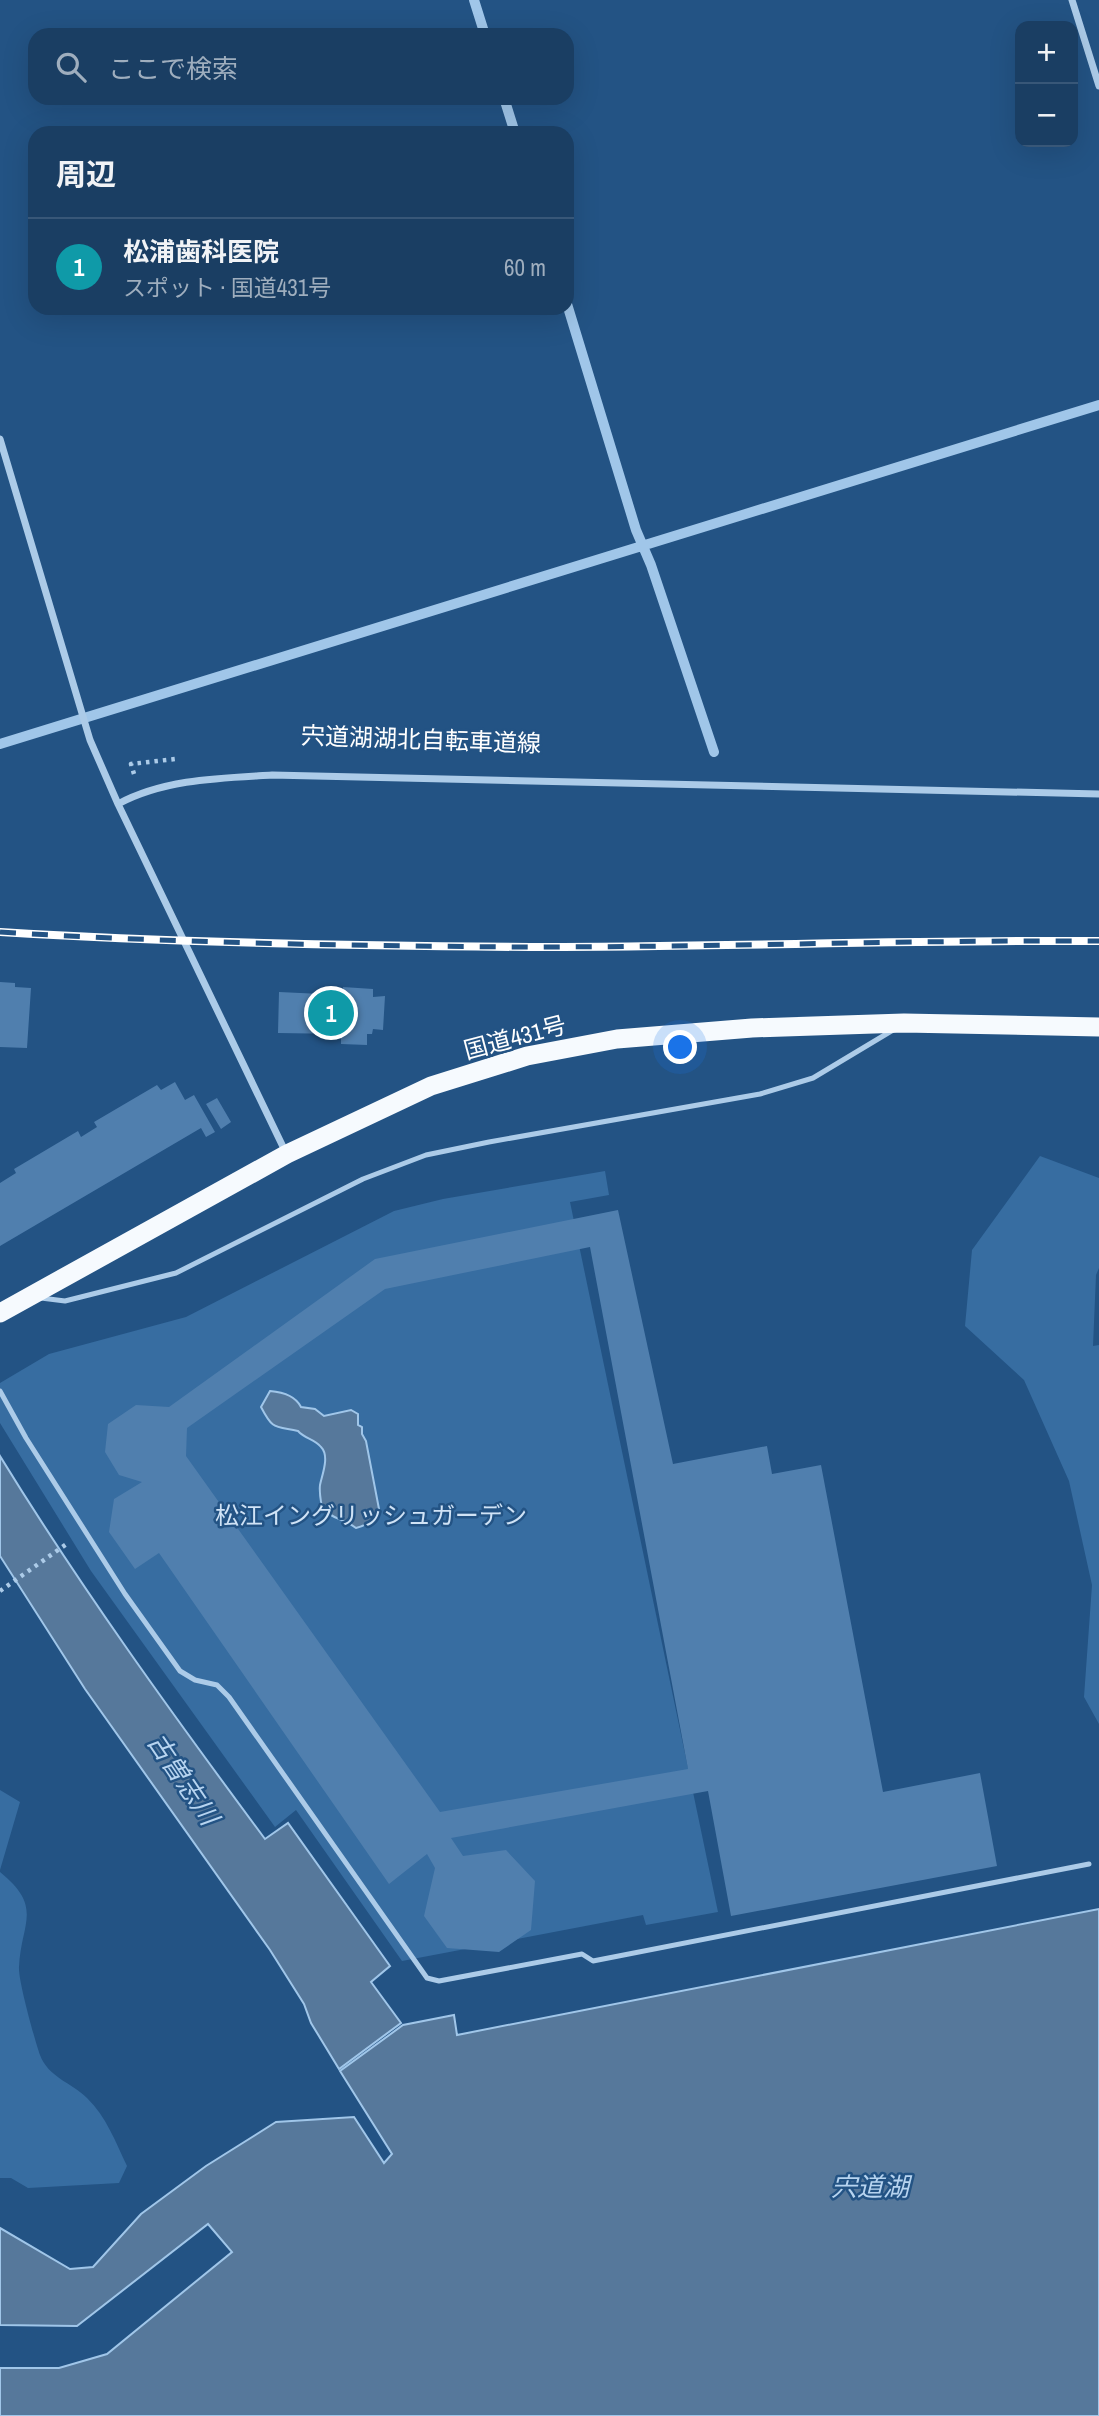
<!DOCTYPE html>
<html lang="ja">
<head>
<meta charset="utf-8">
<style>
	:root { --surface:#1a3e63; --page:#27496c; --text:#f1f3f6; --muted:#9faebe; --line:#385778; --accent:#e797bd }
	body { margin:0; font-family:"Archivo Narrow","Noto Sans JP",sans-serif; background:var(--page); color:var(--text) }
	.controls { position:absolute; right:21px; top:21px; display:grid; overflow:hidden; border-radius:14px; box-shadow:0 7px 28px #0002 }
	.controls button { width:63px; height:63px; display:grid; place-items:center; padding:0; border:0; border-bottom:2px solid var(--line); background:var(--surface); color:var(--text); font:35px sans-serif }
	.you { position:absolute; left:681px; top:1048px; width:24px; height:24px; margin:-18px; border:5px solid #fff; border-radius:50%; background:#1a73e8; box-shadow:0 0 0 10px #1a73e833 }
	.badge { display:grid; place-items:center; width:46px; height:46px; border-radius:50%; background:var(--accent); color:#fff; font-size:23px; font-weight:700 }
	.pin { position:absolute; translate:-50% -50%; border:4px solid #fff; box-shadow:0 2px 7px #0006 }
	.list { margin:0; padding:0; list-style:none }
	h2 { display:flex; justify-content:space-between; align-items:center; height:91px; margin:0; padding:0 28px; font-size:30px }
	h2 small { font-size:23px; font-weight:400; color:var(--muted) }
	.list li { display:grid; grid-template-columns:46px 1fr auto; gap:21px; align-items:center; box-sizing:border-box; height:98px; padding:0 28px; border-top:2px solid var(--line) }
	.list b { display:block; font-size:26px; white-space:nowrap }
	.list p { margin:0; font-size:23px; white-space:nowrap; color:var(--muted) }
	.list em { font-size:23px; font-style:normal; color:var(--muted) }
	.icon { flex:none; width:38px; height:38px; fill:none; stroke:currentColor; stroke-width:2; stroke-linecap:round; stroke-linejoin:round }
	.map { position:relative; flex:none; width:1099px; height:2416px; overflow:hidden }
	.search { position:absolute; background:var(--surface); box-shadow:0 7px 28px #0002; left:28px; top:28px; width:546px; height:77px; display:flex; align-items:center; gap:18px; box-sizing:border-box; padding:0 24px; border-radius:21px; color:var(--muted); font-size:26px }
	.panel { position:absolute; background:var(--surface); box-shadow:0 7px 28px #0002; left:28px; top:126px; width:546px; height:189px; border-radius:21px }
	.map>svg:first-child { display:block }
</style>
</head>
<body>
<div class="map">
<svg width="1099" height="2416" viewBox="0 0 1099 2416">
	<rect width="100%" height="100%" fill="#235384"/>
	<path fill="#376da1" d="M1040,1156l59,22v90l-3,7 -3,71 6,-1v379l-15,-27 8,-112 -23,-104 -45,-101 -59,-54 7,-76z
		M605,1171l4,24 -39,7 148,710 -72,13 -3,-10 -241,46 -106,-151 -21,17 -184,-256 -91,-148v-40l49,-29 137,-37 208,-106 49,-12z
		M0,1790l20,12 -20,68z
		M0,1872c44,36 21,50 19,95 -1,13 16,74 21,88 8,22 32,28 47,43 19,18 29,45 40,68l-8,17 -91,5 -17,-10h-11z"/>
	<path fill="#56789b" stroke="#a0c6e9" stroke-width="2" d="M270,1391c12,1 25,4 31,16l14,2 9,7 27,-6 7,4v11l4,2v7l4,7 13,68c-3,9 -13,17 -23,19 -11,-9 -25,-9 -34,-20 -1,-7 -3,-15 -2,-23 2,-10 10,-29 1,-38 -6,-8 -16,-8 -23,-16 -24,-5 -25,-1 -37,-24z
		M0,1456c81,132 173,259 265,383l23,-16 102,143 -19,16 30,41 -62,46 -28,-46 -7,-19 -34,-54 -185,-261 -85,-133z
		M1099,1909v507h-1099v-48h59l48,-14 125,-102 -24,-28 -131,102 -77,-1v-97l70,41 23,-2 48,-53 65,-48 70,-44 78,-5 30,46 8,-9 -52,-83 63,-46 51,-10 3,20z"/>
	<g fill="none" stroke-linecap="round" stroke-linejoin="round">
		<path stroke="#a0c6e9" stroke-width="10" d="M474,0l11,35
			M504,98l11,35
			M567,304l69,226 15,35 63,187
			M0,744l1099,-339"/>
	</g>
	<path fill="#507fae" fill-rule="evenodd" d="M0,982l15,1v4l16,1 -4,60 -27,-1z
		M343,987l30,2v8l12,-1 -2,34 -10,-1 -1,5h-5v11l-26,-1v-10l-63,-1 1,-41 64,3z
		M175,1082l10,18 9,-5 21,37 -9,5 -5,-9 -201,118v-63l16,-10 -2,-4 64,-38 3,6 16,-10 -3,-5 63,-37 4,5z
		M217,1098l14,24 -10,7 -15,-25z
		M618,1210l55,254 94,-18 5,28 49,-9 62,327 97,-19 17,93 -266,50 -23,-125 -257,47 12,18 43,-6 29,31 -4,49 -32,22 -52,-4 -23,-32 11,-48 -8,-14 -38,30 -230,-331 -24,16 -26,-37 5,-33 28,-17 -23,-7 -14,-23 3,-28 28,-19 33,2 206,-148zM590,1247l98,522 -248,43 -254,-356 1,-28 198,-139z"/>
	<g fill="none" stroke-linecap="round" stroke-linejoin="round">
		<path stroke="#accbe8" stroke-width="4.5" stroke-dasharray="3.5 5" stroke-linecap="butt" d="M134,774l-3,-10 44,-5
			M0,1591l68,-48"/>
		<path stroke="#accbe8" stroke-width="5" d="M41,1298l24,3 111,-28 187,-94 63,-24 63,-13 271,-48 53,-16 80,-48
			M0,1391l26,47 99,156 55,77 15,9 22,5 12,12 198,281 12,3 143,-27 11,7 496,-97"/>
		<path stroke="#accbe8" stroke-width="7" d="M1072,0l27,86
			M0,439l90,301 28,64 168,349
			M118,804c46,-25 103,-26 154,-29l827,19"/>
		<path stroke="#f6fafe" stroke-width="19" d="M0,1313l287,-159 144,-68 96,-30 90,-17 135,-11 152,-5 195,4"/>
		<defs>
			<path id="rail" d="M0,932c176,11 353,14 530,15 190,0 379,-7 569,-6"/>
		</defs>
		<use href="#rail" stroke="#fff" stroke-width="8"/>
		<use href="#rail" stroke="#235384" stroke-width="5" stroke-dasharray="16" stroke-linecap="butt"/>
	</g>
	<g text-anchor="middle" stroke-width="5" stroke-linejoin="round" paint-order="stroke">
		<g font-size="24" fill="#fff" stroke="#235384">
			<text transform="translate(421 740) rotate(2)" y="8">宍道湖湖北自転車道線</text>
			<text transform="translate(515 1038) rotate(-15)" y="8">国道431号</text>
		</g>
		<g font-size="24" fill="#d0e3f6" stroke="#235384">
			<text x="371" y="1524">松江イングリッシュガーデン</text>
		</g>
		<g font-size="26" font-style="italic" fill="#b7d4f0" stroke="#235384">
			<text transform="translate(183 1779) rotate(56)" y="9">古曽志川</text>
			<text x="870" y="2196">宍道湖</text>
		</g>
	</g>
</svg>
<div class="controls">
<button>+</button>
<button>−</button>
</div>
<div class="you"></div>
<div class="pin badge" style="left:331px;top:1013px;background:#0f9aa8">1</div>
<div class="search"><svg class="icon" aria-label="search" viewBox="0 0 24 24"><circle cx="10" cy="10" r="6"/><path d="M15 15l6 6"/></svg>ここで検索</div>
<section class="panel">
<h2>周辺<small></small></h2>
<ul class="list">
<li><span class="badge" style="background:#0f9aa8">1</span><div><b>松浦歯科医院</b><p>スポット · 国道431号</p></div><em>60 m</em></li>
</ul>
</section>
</div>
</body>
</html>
